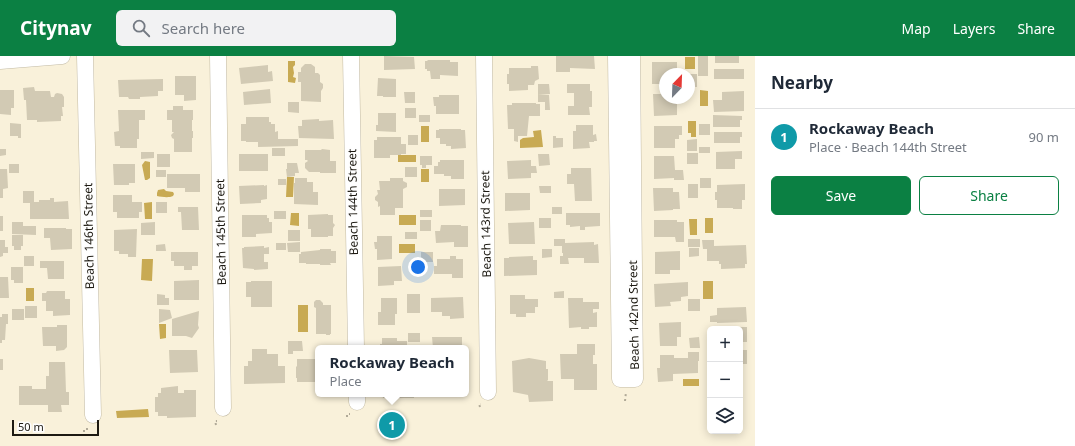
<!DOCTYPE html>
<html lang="en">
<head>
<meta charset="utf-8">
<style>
	:root { --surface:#fff; --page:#f2f2f3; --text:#1f2937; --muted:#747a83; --line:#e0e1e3; --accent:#0b8043 }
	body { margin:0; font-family:"Noto Sans",sans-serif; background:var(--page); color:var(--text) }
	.controls { position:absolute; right:12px; bottom:12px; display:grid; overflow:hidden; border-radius:6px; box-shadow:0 2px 10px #0003 }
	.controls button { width:36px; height:36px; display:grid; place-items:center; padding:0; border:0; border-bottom:1px solid var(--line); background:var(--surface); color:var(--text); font:20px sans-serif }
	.compass { position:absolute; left:659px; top:12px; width:36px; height:36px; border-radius:50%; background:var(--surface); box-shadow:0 2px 10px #0003; rotate:23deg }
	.scale { position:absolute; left:12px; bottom:10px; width:87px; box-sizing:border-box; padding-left:4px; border:2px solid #1d1a12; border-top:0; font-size:11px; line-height:14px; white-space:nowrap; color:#1d1a12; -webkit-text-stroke:3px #fefefe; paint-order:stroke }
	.you { position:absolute; left:418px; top:211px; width:14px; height:14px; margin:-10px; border:3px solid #fff; border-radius:50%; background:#1a73e8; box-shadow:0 0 0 6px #1a73e833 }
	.badge { display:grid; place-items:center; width:26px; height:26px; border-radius:50%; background:var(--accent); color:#fff; font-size:13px; font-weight:700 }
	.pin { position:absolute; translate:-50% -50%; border:2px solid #fff; box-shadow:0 1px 4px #0006 }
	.popup { position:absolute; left:315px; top:289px; width:154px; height:52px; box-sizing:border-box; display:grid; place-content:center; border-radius:6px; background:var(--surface); filter:drop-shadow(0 1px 3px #0005); font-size:13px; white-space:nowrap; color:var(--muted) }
	.popup b { font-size:15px; color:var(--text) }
	.popup::after { content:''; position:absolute; left:50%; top:100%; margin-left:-8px; border:8px solid transparent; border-top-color:var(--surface) }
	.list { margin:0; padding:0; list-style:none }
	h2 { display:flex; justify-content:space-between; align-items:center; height:52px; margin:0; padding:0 16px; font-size:17px }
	h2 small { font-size:13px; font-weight:400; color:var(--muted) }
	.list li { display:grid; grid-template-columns:26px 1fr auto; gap:12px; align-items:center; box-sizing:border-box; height:56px; padding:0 16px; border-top:1px solid var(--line) }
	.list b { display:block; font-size:15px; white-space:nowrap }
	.list p { margin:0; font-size:13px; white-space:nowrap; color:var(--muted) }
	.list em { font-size:13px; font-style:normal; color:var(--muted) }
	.actions { display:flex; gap:8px; padding:12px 16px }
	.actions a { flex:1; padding:9px 0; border:1px solid var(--accent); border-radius:6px; text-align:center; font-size:14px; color:var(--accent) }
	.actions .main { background:var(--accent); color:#fff }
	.icon { flex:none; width:22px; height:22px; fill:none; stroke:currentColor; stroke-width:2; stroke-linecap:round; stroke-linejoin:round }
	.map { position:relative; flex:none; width:755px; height:390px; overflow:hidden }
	header { display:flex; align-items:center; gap:24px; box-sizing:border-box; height:56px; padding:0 20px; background:var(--accent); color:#fff }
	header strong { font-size:19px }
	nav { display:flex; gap:22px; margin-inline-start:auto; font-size:14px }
	.search { width:280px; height:36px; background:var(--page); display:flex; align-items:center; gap:10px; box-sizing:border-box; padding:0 14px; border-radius:6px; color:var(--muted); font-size:15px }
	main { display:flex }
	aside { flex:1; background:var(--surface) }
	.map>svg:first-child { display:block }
</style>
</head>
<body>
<header>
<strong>Citynav</strong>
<div class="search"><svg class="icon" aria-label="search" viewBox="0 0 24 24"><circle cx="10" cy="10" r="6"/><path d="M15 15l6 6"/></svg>Search here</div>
<nav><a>Map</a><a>Layers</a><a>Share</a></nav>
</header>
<main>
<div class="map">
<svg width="755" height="390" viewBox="0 0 755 390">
	<rect width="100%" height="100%" fill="#f9f1da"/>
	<path fill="#c8aa53" d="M685,1h10v12h-10z
		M288,5h7v4l-2,2 1,6 -1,4 3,1 -1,5 -7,-1z
		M700,34l8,1v15h-8z
		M688,65h8v16h-5v-4h-3z
		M421,70h8v16h-8z
		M541,74l2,17 -23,1v-8l3,-2 11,-1 -1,-6z
		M398,99h18v7h-18z
		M145,105l5,1v16l-3,2h-2l-3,-15z
		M421,113h8v13h-8z
		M287,121h7l-1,20h-7z
		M164,133l2,2 7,1 1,2 -1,2c-4,2 -11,1 -16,0v-3l1,-3z
		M152,146v17h-7l-1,-16z
		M291,157h8v13l-9,-1z
		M399,159h17v10h-17z
		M705,162h8v15h-8z
		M689,163h8v16h-7z
		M399,188h16v9h-16z
		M142,203h11l-1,22 -11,-1z
		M703,225h10v18h-10z
		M26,232h8v13h-8z
		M298,249h10v27h-10z
		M159,268h7v14l-6,1z
		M683,323h16v7h-16z
		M148,353l1,8 -32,1 -1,-7z"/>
	<path fill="#d2cab4" d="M384,0l30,1 1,12 -31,1z
		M556,0h38l1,13 -25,-1v4h-14z
		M698,0h10v20h-10z
		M715,0h24v7h-24z
		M428,4h22v2h8v14l-18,-1v4h-9l-1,-8h-3v-2h-2v-8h2z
		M652,6h25v12h-12v10h-13z
		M305,8h6l4,3v6h3l2,2v7l3,2v4l-2,3v11l-20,-1v-19h-3v-10h3v-4z
		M268,9v7l4,-1 1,10 -32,3 -2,-16z
		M531,10h7l1,13 -4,2 -1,4h-6v5l-19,1v-7h-2v-10h2v-6h22z
		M714,13h30v10h-30z
		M689,18h8v13h-8z
		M175,20h21v24l-12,1v-6h-9z
		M378,22l18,1v18h-13v-1h-6z
		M163,23v12h-5v5l-18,1v2h-11l-1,-2h-9l-1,-17z
		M538,28h11l1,10 -12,1z
		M567,28h23v7h2v16h-3l1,8h-22v-9h6v-13h-7z
		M34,31l1,4h15l1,6h3l1,-3 2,-1 5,1 2,3v10h-2l1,9h-2v5l-24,1v-2h-10l-1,-20h-2l-1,-12z
		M270,33l1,14 -27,2 -1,-13z
		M0,34h14v18h-3v7l-11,-1z
		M744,35v20l-30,1 -1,-12h9v-8z
		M404,36h11v11h-10z
		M653,38h12v4h16l-1,5h-3v12l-23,1z
		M439,39h20v19h-23v-8h-2l-1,-9h6z
		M538,39h11l1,15h-5v-8h-7z
		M288,46h11v11l-11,-1z
		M512,47h24v1h4v12h-11l-2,20h-9v6l-4,-1v-12h-6l-1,-24h5z
		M173,50h10v4h10v10h-1v11h1v7h-1v14h-18v-13l-2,-1 -1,-3 3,-3h-2v-12h-5v-10h6z
		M405,52h11v10h-11z
		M118,54h27v10h-6v19h-2v9h-17v-2h-5l-1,-14 5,-1z
		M378,57h18v19l-20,-1v-6h2z
		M419,59h11v7h-11z
		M713,59l29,1v4h-2v7h-27z
		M246,61h23v5h2v2h4v8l3,-1v8h20v7l-40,1v-5h-12v-1h-5v-17h5z
		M319,63v2l14,-1 1,19 -35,-1 -1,-12h4v-6z
		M10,67l11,1v14h-3v-2h-8z
		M699,68h11v11h-11z
		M576,69h17v10l3,-1 1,7h-3v1h-5l1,6 -17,1v-18h3z
		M654,70h28v9h-3v4h-4v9h-21z
		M439,73h22v1h4l1,18 -15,1v-3h-5v-2h-6v-6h-4v-8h3z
		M714,76h28v5h-2v6h-26z
		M408,79h10v10h-10z
		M553,80h3v2h7v9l-10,1z
		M377,81h24v7h5v10h-5v1h-11v3h-16v-18h3z
		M697,83v12h-10v-11z
		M699,91h11v6h-11z
		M272,92h13v8h-13z
		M0,93h6v6l-6,1z
		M322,93l8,1v11h6v12h-16v-1h-11l-4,-4v-5l3,-2 -1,-1h-2v-10h16z
		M742,95v8h-7v10h-19v-17z
		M141,96h13v6l-13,1z
		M687,97h11v11h-11z
		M157,98h13v13h-13z
		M239,98h29v17h-29z
		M538,98h11l1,11 -11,1z
		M420,100h12v9h-6v3h-4v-3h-2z
		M654,100h20l1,14h8l1,10h-10v-2l-20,1z
		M440,104h24v19h-13v-3h-7v-2h-10v-8h4v-4h2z
		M531,104v6h5l1,7h-6v5l-23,1 -1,-18z
		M287,107h10l2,10h-4v3l-8,1 -1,-8h1z
		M9,108h10v9h-10z
		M113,108h22v19h-6v2h-15z
		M405,111h12v10h-12z
		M571,112h20l1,33h-17l-1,-17h-7v-10h4z
		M0,113h7l1,19 -5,1v9h-3z
		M156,114h10v7h-10z
		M167,118h33v18h-15v-4h-18z
		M295,122h12v4h6v10h5v13l-24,-1v-21h1z
		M390,122h13v3l4,2v4l-4,2v19h-8v7h-15v-9l-2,1v-5l-3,-2v-3l3,-3 -1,-4h3l-1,-9h11z
		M700,122h11v10h-11z
		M278,123h8v6h-8z
		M688,128h10v14h-10z
		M745,128v16h-3v9h-9v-1h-16v-8h-2v-8h2v-7z
		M264,129v1l3,-1v14l-6,1v3l-21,1 -1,-18z
		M539,130h12v7h-11z
		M653,132h20v4h6l1,17h-7v1l-19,1z
		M439,133h26v16l-26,1z
		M23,135h11v11h5v-2h11v-2h4v4l14,-1 1,18h-39v-16h-7z
		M505,137h25v17l-25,1z
		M113,139h19v7h10v10h-3v6h-22v-6h-4z
		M156,146h11v11h-11z
		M178,151h20l1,23h-17l-1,-18h-3z
		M552,151h10v7h-10z
		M420,154h12v7h-12z
		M274,155h12v8h-12z
		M566,157h34v13l-15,1v3h-5v-4l-10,1v-2h-4z
		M328,158v1h5v8l2,2 -2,3v8h-5v1h-17v-8h-3v-14z
		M242,159h25v3h2v4h3v11l-16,1v3h-14z
		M0,160h3v15h-3z
		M539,162h12v10h-12z
		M420,164h11v11h-11z
		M654,164h23v2h7v20h-8l-1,-5h-21z
		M12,166h11v4h13v9l-24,-1z
		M155,166v13h-14v-12z
		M534,166l1,22h-26l-1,-21z
		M441,169h20v1h7v21h-14v-5l-18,1 -1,-12h5z
		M44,172h22v1h6v20l-21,1 -1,-12h-6z
		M137,173l-1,28h-8v-3h-9v-3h-5v-21z
		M288,174h12v11h-12z
		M405,176h12v7h-12z
		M12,179h11v11h-2v4h-7v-4h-2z
		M377,180h15v23l-15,1v-11h-2l-1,-7h3z
		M554,183h11v4l29,-1v3l4,-1 1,19h-15v-5h-16l1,6h-9v-8h3v-3h-1v-7h-8z
		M688,183h12v8h-12z
		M0,184h5v7h3v6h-5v3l-3,1z
		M702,184h12v6l32,-1 1,19h-2v4l-24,1v-5h-2v-3h-12v-12h-4z
		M300,186v10h-12l-1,-9z
		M276,187h10v7h-10z
		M165,188l1,7h-10v-6z
		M264,190v2l5,-1v7h-5v8h4v7l-14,1v-1l-11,-1 -1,-20h2v-1z
		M689,192h10v8l-10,1z
		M320,193h11v2h5v12h-6l1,2h-11v-1h-14v-1h-7v-9h2v-2l19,-2z
		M542,193h10v8l-10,1z
		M680,195v19h-10v4h-15v-22z
		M171,196h27v14h-6v4h-8v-4h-10v-5h-3z
		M421,196h12v10h-12z
		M24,200h10v10h-10z
		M450,200h6v3h7v19h-11v-4h-18v-8h3v-7h13z
		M533,200v4h4v15l-33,1v-18h5v-1z
		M40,205h24v18h-16l-1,-11h-7z
		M410,205h10v9h-10z
		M401,210l1,15h-8v4l-16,1v-19z
		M11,211h12v16h-9v-3h-3z
		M0,221h8l1,21h-9z
		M199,224v20h-25v-19z
		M251,225h21v26h-21v-10h-5v-15h5z
		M688,226v14l-7,1v4l-11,1 1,4 -16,1 -1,-23z
		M47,235h18v8h5v16l-17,1v-5h-7v-10h-4v-8h4z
		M564,235v7h-10v-6z
		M157,238l8,1v3h4v7h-12z
		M407,238h13v19h-13z
		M510,239h15v4h13v8h-3v6h-9v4h-10v-3h-6z
		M463,241l1,21 -14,1v-3h-8v-4h-11v-14z
		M381,242h16v16h-2v11h-17v-13h3z
		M568,242h15v4h16v7h-6v4l4,-1v15h-8v2h-8v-2l-12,1z
		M688,243h12v12h-12z
		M316,244h4l3,3v2h8v29h-1v1h-4v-1h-10v-26l-2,-1v-5z
		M25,250h12v12h-12z
		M746,251l1,15 -30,1v-1h-7v-6l7,-1v-7z
		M12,253h12v11h-12z
		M159,253l11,1 2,8 -13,5z
		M199,255l-1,14 1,3 -7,10 -6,-2h-14v-17z
		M2,258h6v10h-2l-1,16h-3v3h-2v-26h2z
		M681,266v15h-4v9h-17l-1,-23z
		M57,269h10v22l-3,3 -8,1v-5h-13l-1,-19h15z
		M716,271h31v15h-7v-13h-24z
		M408,277h12v9h-12z
		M432,281h30v11h-29z
		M699,281l1,11h-10l-1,-10z
		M382,282h15v3h10v7h-27v-4h2z
		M288,285h14l1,10h-10v3h-5z
		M577,288h18v11h-2v9h4v26h-23v-11h-13l-1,-25h17z
		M252,293h15v5h11v12h7v17l-41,1v-18h4v-5h4z
		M169,294h28l1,22 -28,1z
		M740,294h7v14h-7z
		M688,296h11v9h-1v12l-25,1v7l-15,1 -1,-14h3v-13h14v3h14z
		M529,302l17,3v8h2v11l-1,1h6v20l-24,1 -1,-7 -15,-3 -1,-31z
		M0,303h3v11h-3z
		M297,303h19v3h2v20h-21v-4h-1v-11l1,-1z
		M49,306h16l1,30h3v13h-8l1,7h-14v-7h-29v-19h13v3h14v-13h3z
		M178,330v7h6v-3h12v27l-29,1v-2h-9v-4h-3v-15h3v-4h3v-5z
		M382,338h32v4h-31z"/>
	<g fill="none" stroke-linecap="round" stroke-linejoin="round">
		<defs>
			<path id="minor" d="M85,0l8,359
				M218,0l5,352
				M351,0l5,292
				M484,0l4,336
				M616,0l4,323h15l-3,-323
				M0,5l62,-5
				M357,338v8"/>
		</defs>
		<use href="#minor" stroke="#c2baa4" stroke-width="17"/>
		<path stroke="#b1aa98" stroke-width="2" stroke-dasharray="2 3" stroke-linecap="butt" d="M625,345l1,-9
			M480,351l-1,-3h2
			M347,361v-3h3
			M216,369l-1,-4h2
			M84,376v-3h6"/>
		<use href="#minor" stroke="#fff" stroke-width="16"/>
	</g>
	<g text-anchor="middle" stroke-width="3.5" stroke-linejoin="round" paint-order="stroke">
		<g font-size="12" fill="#1d1a12" stroke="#fefefe">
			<text transform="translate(353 146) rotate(-91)" y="4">Beach 144th Street</text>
			<text transform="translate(486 168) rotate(-91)" y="4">Beach 143rd Street</text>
			<text transform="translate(221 176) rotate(-91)" y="4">Beach 145th Street</text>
			<text transform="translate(89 180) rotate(-91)" y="4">Beach 146th Street</text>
			<text transform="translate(634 259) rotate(-91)" y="4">Beach 142nd Street</text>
		</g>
	</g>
</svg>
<div class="controls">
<button>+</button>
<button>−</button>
<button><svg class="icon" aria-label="layers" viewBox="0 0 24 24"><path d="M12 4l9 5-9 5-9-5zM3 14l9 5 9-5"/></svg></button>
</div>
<svg class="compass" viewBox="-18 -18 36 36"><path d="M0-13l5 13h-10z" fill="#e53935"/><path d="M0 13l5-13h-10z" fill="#747a83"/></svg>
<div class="scale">50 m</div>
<div class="you"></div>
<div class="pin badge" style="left:392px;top:369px;background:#0f9aa8">1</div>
<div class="popup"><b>Rockaway Beach</b>Place</div>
</div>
<aside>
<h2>Nearby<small></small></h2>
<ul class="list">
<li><span class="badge" style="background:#0f9aa8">1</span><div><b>Rockaway Beach</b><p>Place · Beach 144th Street</p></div><em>90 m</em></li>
</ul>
<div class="actions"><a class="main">Save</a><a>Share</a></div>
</aside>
</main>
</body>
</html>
